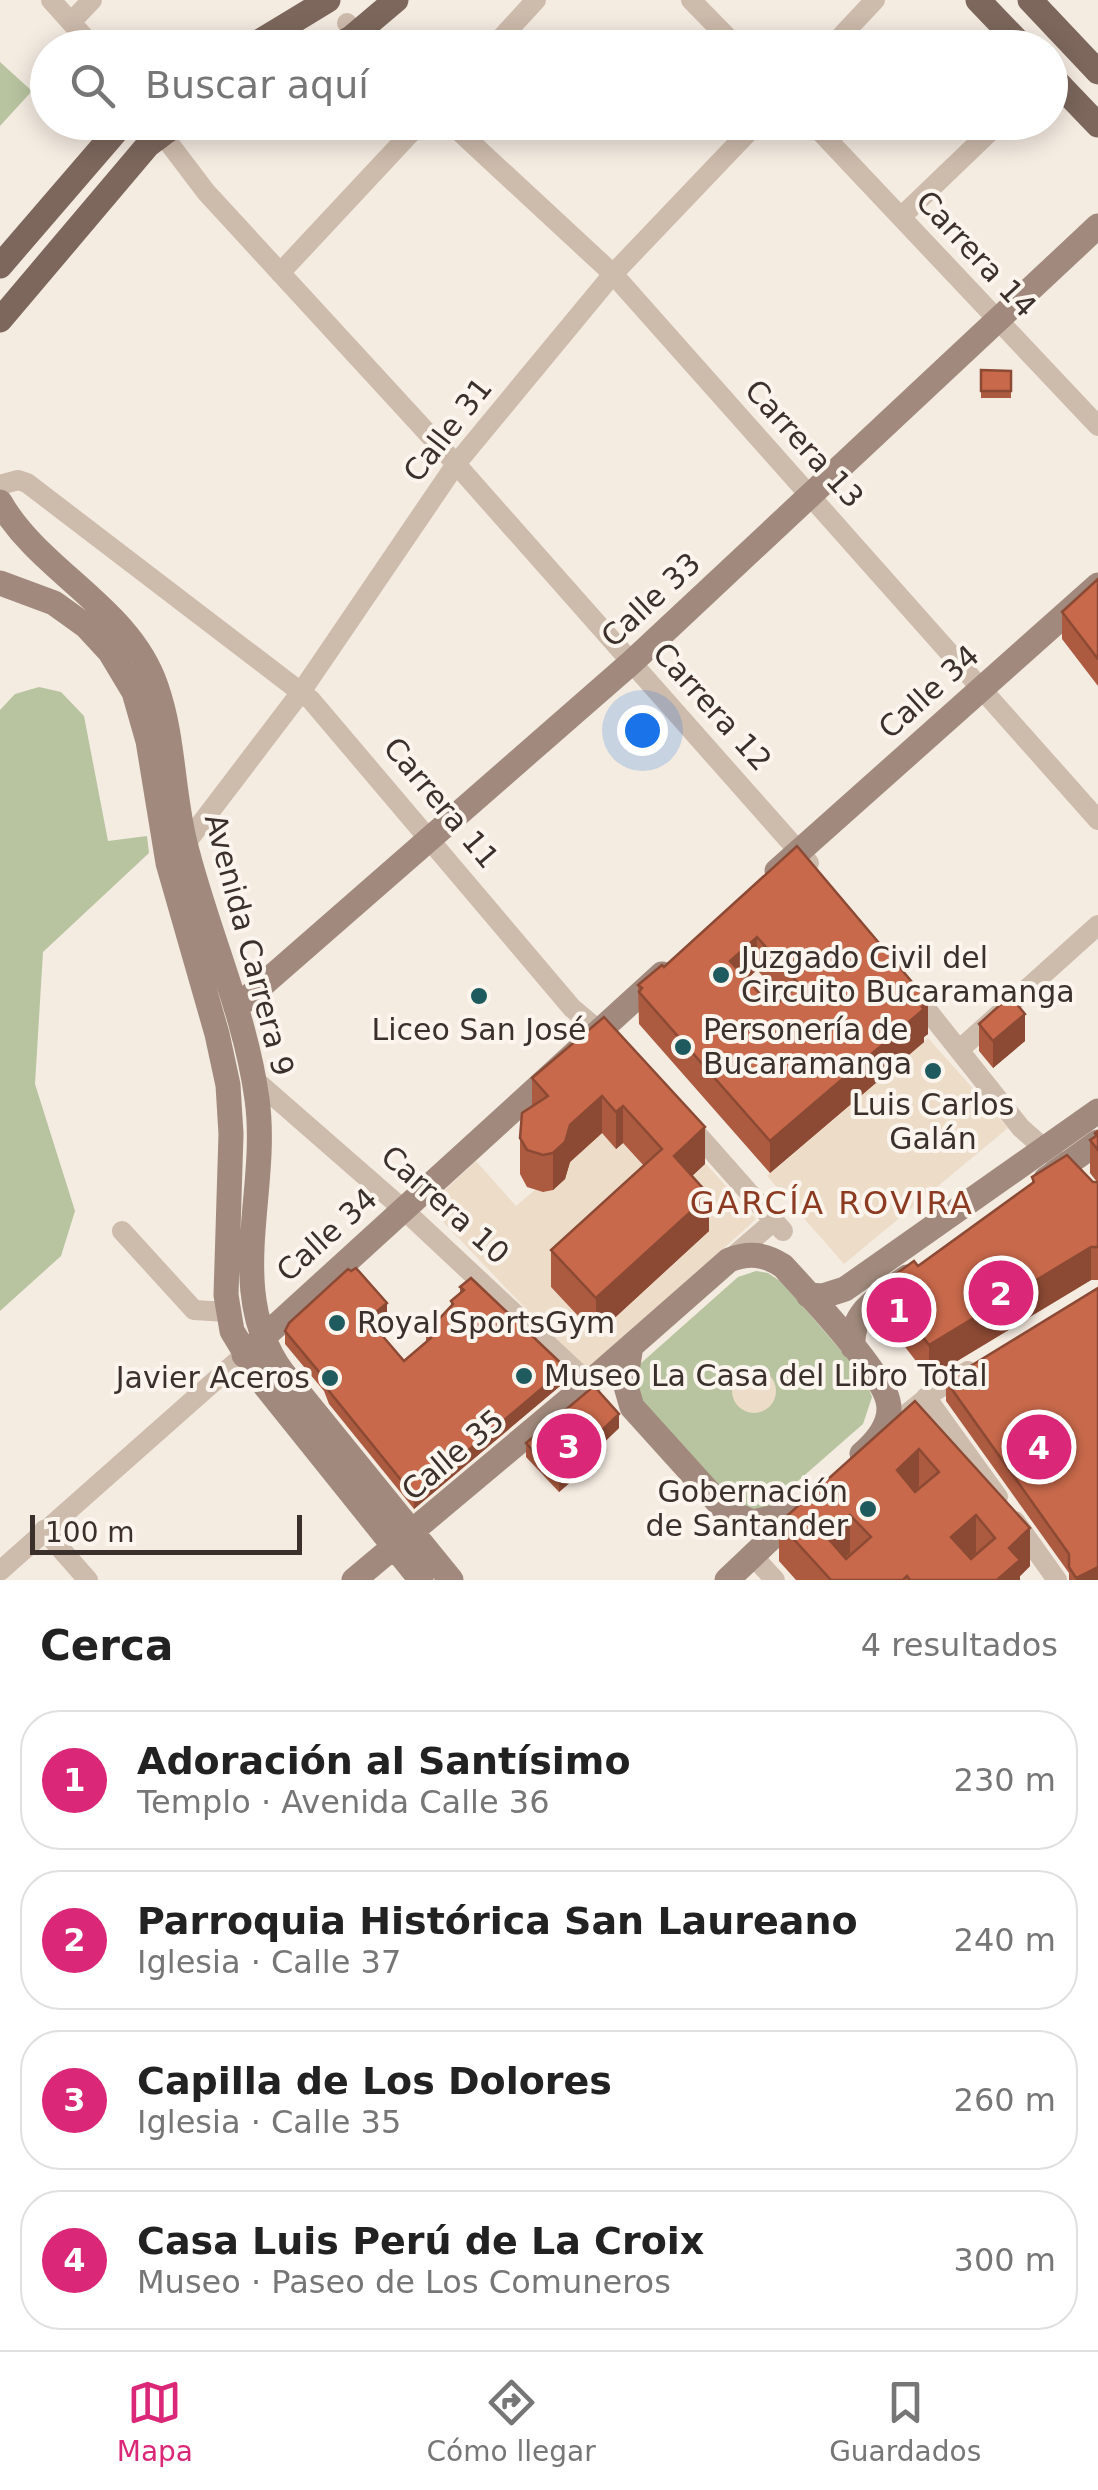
<!DOCTYPE html>
<html lang="es">
<head>
<meta charset="utf-8">
<style>
	:root { --surface:#fff; --page:#f2f2f2; --text:#222; --muted:#767676; --line:#e0e0e0; --accent:#db2777 }
	body { margin:0; font-family:"DejaVu Sans",sans-serif; background:var(--page); color:var(--text) }
	.scale { position:absolute; left:30px; bottom:25px; width:272px; box-sizing:border-box; padding-left:10px; border:5px solid #3b302b; border-top:0; font-size:28px; line-height:35px; white-space:nowrap; color:#3b302b; -webkit-text-stroke:8px #fbf5ee; paint-order:stroke }
	.you { position:absolute; left:642px; top:730px; width:35px; height:35px; margin:-25px; border:8px solid #fff; border-radius:50%; background:#1a73e8; box-shadow:0 0 0 15px #1a73e833 }
	.badge { display:grid; place-items:center; width:65px; height:65px; border-radius:50%; background:var(--accent); color:#fff; font-size:32px; font-weight:700 }
	.pin { position:absolute; translate:-50% -50%; border:5px solid #fff; box-shadow:0 2px 10px #0006 }
	.list { margin:0; padding:0; list-style:none }
	h2 { display:flex; justify-content:space-between; align-items:center; height:130px; margin:0; padding:0 40px; font-size:42px }
	h2 small { font-size:32px; font-weight:400; color:var(--muted) }
	.list li { display:grid; grid-template-columns:65px 1fr auto; gap:30px; align-items:center; box-sizing:border-box; height:140px; margin:0 20px 20px; padding:0 20px; border:2px solid var(--line); border-radius:40px }
	.list b { display:block; font-size:38px; white-space:nowrap }
	.list p { margin:0; font-size:32px; white-space:nowrap; color:var(--muted) }
	.list em { font-size:32px; font-style:normal; color:var(--muted) }
	.icon { flex:none; width:55px; height:55px; fill:none; stroke:currentColor; stroke-width:2; stroke-linecap:round; stroke-linejoin:round }
	.map { position:relative; flex:none; width:1098px; height:1580px; overflow:hidden }
	.search { position:absolute; background:var(--surface); box-shadow:0 5px 25px #0003; left:30px; right:30px; top:30px; height:110px; display:flex; align-items:center; gap:25px; box-sizing:border-box; padding:0 35px; border-radius:55px; color:var(--muted); font-size:38px }
	.sheet { height:770px; background:var(--surface) }
	nav { display:flex; justify-content:space-around; align-items:center; box-sizing:border-box; height:140px; border-top:2px solid var(--line); background:var(--surface); font-size:28px; color:var(--muted) }
	nav a { display:grid; justify-items:center; gap:5px }
	nav .on { color:var(--accent) }
	.map>svg:first-child { display:block }
</style>
</head>
<body>
<div class="map">
<svg width="1098" height="1580" viewBox="0 0 1098 1580">
	<rect width="100%" height="100%" fill="#f4ebe1"/>
	<path fill="#b8c4a0" d="M0,62l32,29 -32,35z
		M39,687l22,5 23,24 24,125 39,-5 2,17 -106,99 -8,132 40,127 -14,45 -61,55v-601l15,-16z
		M756,1271l12,2 15,10 83,97 6,17 -9,27 -96,84 -25,3 -100,-104 -7,-30 5,-13 98,-87z"/>
	<path fill="#ecdcc8" d="M928,1038l80,90 -164,136 -77,-88z
		M602,1133l14,15 7,-5 39,43 12,7 32,-29 50,55 -169,154 -159,-167 48,-45 40,45z
		M732 1391a22 22 0 1 1 44 0a22 22 0 1 1-44 0Z"/>
	<g fill="none" stroke-linecap="round" stroke-linejoin="round">
		<path stroke="#cdbbac" stroke-width="20" d="M51,0l43,48
			M691,0l47,48
			M71,22l21,-22
			M347,23l25,25
			M492,48l44,-48
			M830,48l45,-48
			M153,122l53,70 250,272 353,399
			M449,122l164,152 485,546
			M811,122l287,304
			M901,217l99,-95
			M280,273l141,-151
			M0,485l18,-5 9,3 284,217 261,308 37,31
			M180,851l121,-159 155,-228 157,-190 145,-152
			M912,991l109,137 34,30
			M959,1050l139,-125
			M254,1079l150,131 185,173
			M690,1126l93,105
			M122,1231l72,79 33,2
			M730,1259l44,-38
			M926,1397l72,100
			M899,1420l36,-29 33,-20
			M1015,1521l42,59
			M44,1530l44,50
			M752,1555l23,25
			M0,1571l244,-216"/>
		<path stroke="#a18a7d" stroke-width="25" d="M0,502c40,70 129,105 156,184 18,51 16,105 29,157 21,86 60,168 72,256 13,93 -34,193 26,274l168,207
			M0,583l54,20 32,23 24,26 24,40 14,49 20,122 49,171 11,51 3,49 -5,161 6,36 34,56 155,193
			M777,871l321,-286
			M236,1008l396,-346 466,-436
			M1046,1179l52,-37
			M808,1295l15,1 22,-7 253,-178
			M631,1346l-6,37 7,24 93,103 27,12 42,-9
			M853,1347c-3,-36 28,-51 54,-70
			M244,1355l418,-381
			M354,1580l235,-197 140,-123c20,-8 36,-6 54,6 23,25 99,106 105,135 5,21 -11,40 -26,53
			M727,1580l76,-72"/>
		<path stroke="#7d675c" stroke-width="25" d="M978,0l46,48
			M1030,0l68,72
			M249,48l79,-48
			M333,48l18,-10 45,-38
			M1050,75l48,50
			M0,266l124,-144
			M0,320l148,-175 31,-23"/>
	</g>
	<path fill="#ac5a40" fill-rule="evenodd" d="M981,370l30,1v27h-30z
		M1098,579v107l-36,-47v-27z
		M797,846l131,188 -4,3v5l-154,131 -131,-149 -1,-39 26,-18zM757,970l26,28 -5,5 -15,-6 -17,-18z
		M604,1017l101,147 -13,12 17,55 -113,104 -45,-48v-37l93,-84 -21,-23 -7,6 -14,-16 -32,29 -5,17 -12,11 -10,2 -16,-5 -7,-13v-36l12,-32v-28z
		M979,1024l46,17 -32,27 -14,-17z
		M1098,1131v149h-7l-162,98 -47,-61v-33l36,-18 114,-83v-6l65,5 -7,-9v-33l5,-3v-4z
		M460,1287l106,94 -152,128 -85,-105 -5,-13 -39,-47v-13l102,-15 -13,11 30,34 22,-19v-9l25,-26v-6l9,-8z
		M946,1381l152,199h-29v-7l-123,-172z
		M915,1401l115,165 -10,10v4h-224l-17,-19v-38z
		M619,1428l-46,44v8l-14,12 -33,-35v-14z"/>
	<path fill="#8c4a34" d="M757,937v33l-27,24v-33z
		M928,1001v33l-4,3v5l-154,131v-32z
		M1025,1014v27l-32,27v-27z
		M602,1096v37l-32,29 -5,17 -12,11v-37l17,-28z
		M623,1106v37l-7,6v-37z
		M705,1127v37l-31,29v-37z
		M709,1195v36l-113,104v-37z
		M1091,1247v33l-162,98v-33z
		M387,1303v13l-19,16v-13z
		M566,1368v13l-152,128v-13z
		M619,1414v14l-46,44v8l-14,12v-14l10,-16z
		M919,1449v38l-22,21v-38z
		M850,1515v38l-24,21v-38z
		M976,1515v38l-25,21v-37z
		M1030,1528v38l-10,10v4h-23l12,-32z
		M1098,1567v13h-22v-2z"/>
	<path fill="#c8694b" stroke="#8c4a34" stroke-width="2.5" fill-rule="evenodd" d="M981,370l30,1v20h-30z
		M1098,579v80l-36,-47z
		M797,846l131,155 -6,6 2,2 -154,132 -131,-149 3,-4 -4,-3 24,-20 2,2zM757,937l42,47 -21,19 -10,-8 -5,2 -33,-36z
		M1010,996l15,18 -32,27 -14,-17z
		M604,1017l101,110 -31,29 35,39 -113,103 -45,-48 111,-101 -39,-43 -7,6 -14,-16 -32,29 -5,17 -12,11 -10,2 -16,-5 -7,-12 2,-25 26,-17 -16,-18z
		M1098,1131v19l-8,-10 6,-4 -1,-3z
		M1067,1155l26,27h5v65h-7l-162,98 -47,-61 32,-23 4,5 116,-84 -2,-5z
		M356,1268l31,35 -19,16 36,42 27,-23 -5,-5 27,-29 -2,-3 13,-11 -4,-3 11,-9 95,90 -152,128 -85,-105 -5,-13 -39,-47 4,-8 59,-54 3,2z
		M1098,1288v279l-22,11 -7,-11v-13l-123,-173z
		M594,1386l25,28 -50,48 4,4 -14,12 -33,-35z
		M915,1401l115,127 -21,20 11,12 -23,20h-87l-3,-4 -4,4h-72l-52,-57zM919,1449l20,23 -24,20 -18,-22zM850,1515l21,22 -25,22 -20,-23zM976,1515l19,23 -24,21 -20,-22z"/>
	<g fill="#1f5a5e" stroke="#fbf5ee" stroke-width="4">
		<circle cx="721" cy="975" r="10"/>
		<circle cx="479" cy="996" r="10"/>
		<circle cx="683" cy="1047" r="10"/>
		<circle cx="933" cy="1071" r="10"/>
		<circle cx="337" cy="1323" r="10"/>
		<circle cx="524" cy="1376" r="10"/>
		<circle cx="330" cy="1378" r="10"/>
		<circle cx="868" cy="1509" r="10"/>
	</g>
	<g text-anchor="middle" stroke-width="8" stroke-linejoin="round" paint-order="stroke">
		<g font-size="30" fill="#3b302b" stroke="#fbf5ee">
			<text transform="translate(976 254) rotate(47)" y="10">Carrera 14</text>
			<text transform="translate(448 430) rotate(-52)" y="10">Calle 31</text>
			<text transform="translate(804 444) rotate(48)" y="10">Carrera 13</text>
			<text transform="translate(651 600) rotate(-43)" y="10">Calle 33</text>
			<text transform="translate(929 692) rotate(-42)" y="10">Calle 34</text>
			<text transform="translate(712 707) rotate(48)" y="10">Carrera 12</text>
			<text transform="translate(441 803) rotate(50)" y="10">Carrera 11</text>
			<text transform="translate(249 945) rotate(75)" y="10">Avenida Carrera 9</text>
			<text transform="translate(445 1205) rotate(42)" y="10">Carrera 10</text>
			<text transform="translate(327 1235) rotate(-42)" y="10">Calle 34</text>
			<text transform="translate(453 1455) rotate(-40)" y="10">Calle 35</text>
		</g>
		<g font-size="30" fill="#3b302b" stroke="#fbf5ee" text-anchor="start">
			<text x="741" y="968">Juzgado Civil del<tspan x="741" dy="34">Circuito Bucaramanga</tspan></text>
			<text x="479" y="1040" text-anchor="middle">Liceo San José</text>
			<text x="703" y="1040">Personería de<tspan x="703" dy="34">Bucaramanga</tspan></text>
			<text x="933" y="1115" text-anchor="middle">Luis Carlos<tspan x="933" dy="34">Galán</tspan></text>
			<text x="357" y="1333">Royal SportsGym</text>
			<text x="544" y="1386">Museo La Casa del Libro Total</text>
			<text x="310" y="1388" text-anchor="end">Javier Aceros</text>
			<text x="848" y="1502" text-anchor="end">Gobernación<tspan x="848" dy="34">de Santander</tspan></text>
		</g>
		<g font-size="32" letter-spacing="2.5" fill="#8c3b22" stroke="#fbf5ee">
			<text x="832" y="1214">GARCÍA ROVIRA</text>
		</g>
	</g>
</svg>
<div class="scale">100 m</div>
<div class="you"></div>
<div class="pin badge" style="left:899px;top:1310px">1</div>
<div class="pin badge" style="left:1001px;top:1293px">2</div>
<div class="pin badge" style="left:569px;top:1446px">3</div>
<div class="pin badge" style="left:1039px;top:1447px">4</div>
<div class="search"><svg class="icon" aria-label="search" viewBox="0 0 24 24"><circle cx="10" cy="10" r="6"/><path d="M15 15l6 6"/></svg>Buscar aquí</div>
</div>
<section class="sheet">
<h2>Cerca<small>4 resultados</small></h2>
<ul class="list">
<li><span class="badge">1</span><div><b>Adoración al Santísimo</b><p>Templo · Avenida Calle 36</p></div><em>230 m</em></li>
<li><span class="badge">2</span><div><b>Parroquia Histórica San Laureano</b><p>Iglesia · Calle 37</p></div><em>240 m</em></li>
<li><span class="badge">3</span><div><b>Capilla de Los Dolores</b><p>Iglesia · Calle 35</p></div><em>260 m</em></li>
<li><span class="badge">4</span><div><b>Casa Luis Perú de La Croix</b><p>Museo · Paseo de Los Comuneros</p></div><em>300 m</em></li>
</ul>
</section>
<nav>
<a class="on"><svg class="icon" aria-label="map" viewBox="0 0 24 24"><path d="M3 6l6-2 6 2 6-2v14l-6 2-6-2-6 2zM9 4v14M15 6v14"/></svg>Mapa</a>
<a><svg class="icon" aria-label="directions" viewBox="0 0 24 24"><path d="M12 3l9 9-9 9-9-9zM9 14v-3h6M13 9l2 2-2 2"/></svg>Cómo llegar</a>
<a><svg class="icon" aria-label="saved" viewBox="0 0 24 24"><path d="M7 4h10v16l-5-4-5 4z"/></svg>Guardados</a>
</nav>
</body>
</html>
